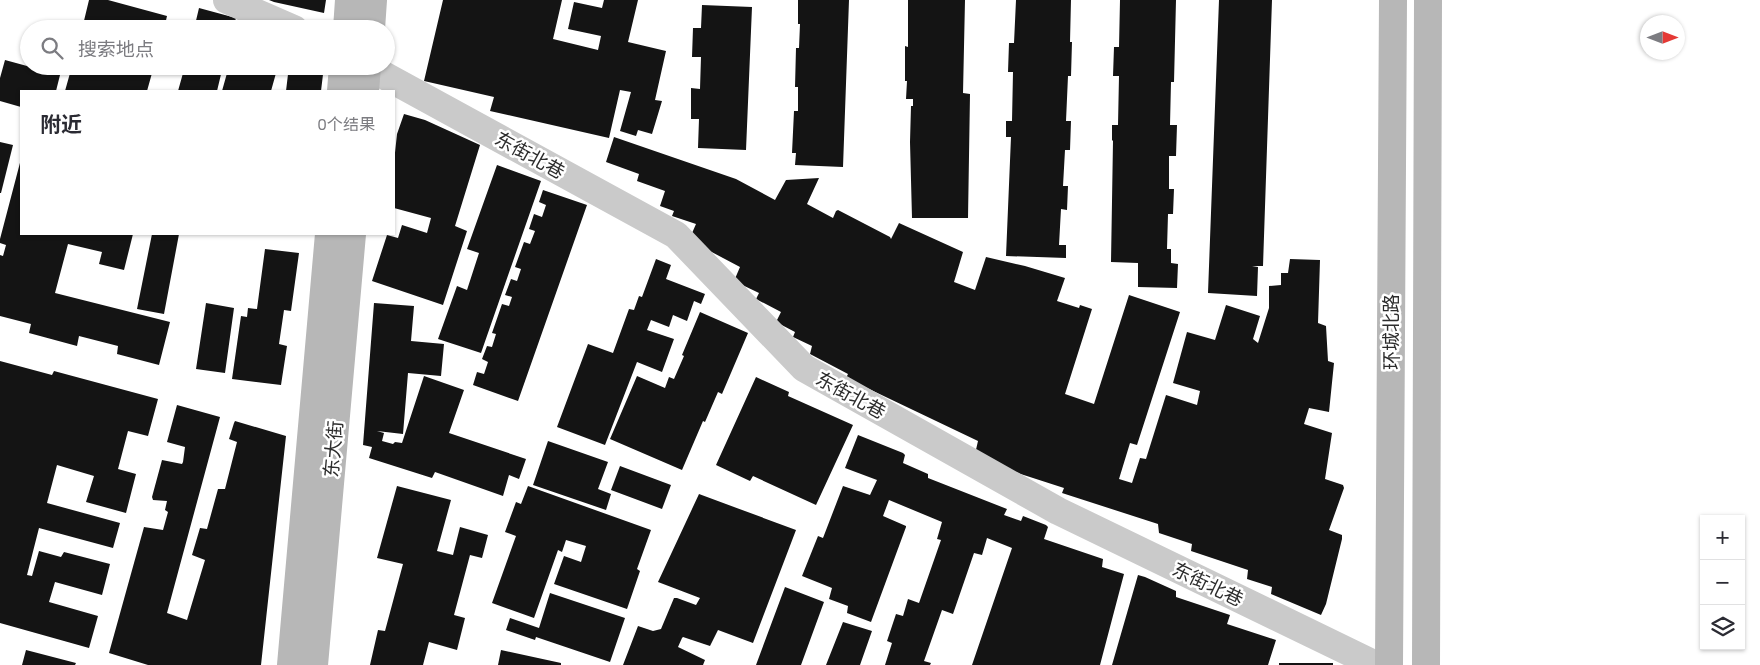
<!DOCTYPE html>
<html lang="zh">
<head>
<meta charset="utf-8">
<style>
	:root { --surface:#fff; --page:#f2f2f3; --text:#2b2b33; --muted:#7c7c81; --line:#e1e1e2 }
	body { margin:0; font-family:"Exo 2","Noto Sans SC",sans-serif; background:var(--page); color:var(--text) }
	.controls { position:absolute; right:15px; bottom:15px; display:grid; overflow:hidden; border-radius:0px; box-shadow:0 1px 4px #0004 }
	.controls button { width:45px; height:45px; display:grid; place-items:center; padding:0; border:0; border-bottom:1px solid var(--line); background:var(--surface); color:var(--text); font:25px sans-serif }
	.compass { position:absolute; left:1640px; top:15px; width:45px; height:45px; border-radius:50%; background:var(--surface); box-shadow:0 1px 4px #0004; rotate:90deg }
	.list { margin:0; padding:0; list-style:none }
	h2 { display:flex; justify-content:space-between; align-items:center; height:65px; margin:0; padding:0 20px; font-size:21px }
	h2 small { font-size:16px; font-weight:400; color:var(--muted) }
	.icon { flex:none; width:28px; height:28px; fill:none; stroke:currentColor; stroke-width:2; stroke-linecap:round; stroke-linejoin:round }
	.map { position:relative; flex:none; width:1760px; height:665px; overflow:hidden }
	.search { position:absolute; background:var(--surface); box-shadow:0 1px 4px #0004; left:20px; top:20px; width:375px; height:55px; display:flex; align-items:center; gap:12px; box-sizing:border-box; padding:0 18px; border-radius:28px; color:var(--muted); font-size:19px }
	.panel { position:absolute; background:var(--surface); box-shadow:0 1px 4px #0004; left:20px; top:90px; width:375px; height:145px; border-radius:0px }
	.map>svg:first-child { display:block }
</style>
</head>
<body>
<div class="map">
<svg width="1760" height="665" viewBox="0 0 1760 665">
	<rect width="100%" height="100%" fill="#fff"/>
	<path fill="#141414" d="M89,0h19l59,16 -3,13h-82z
		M269,0h57l-2,13 -50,-11z
		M443,0h119l-9,39 45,11 3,-14 -33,-7 6,-27 28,6 2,-8h34l-10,42 38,9 -11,49 7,1 -10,33 -14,-4 -2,6 -16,-5 11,-39 -11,-2 -11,48 -119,-27 4,-14 -70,-16z
		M798,0h51l-6,167 -48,-2 1,-12h-4l2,-42h4v-24h-3l1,-39h3l1,-24h-2z
		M908,0h57l-2,93 7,1 -2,124h-56l-2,-76 1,-36h2v-7h-7l1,-18h-2v-35l3,1z
		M1016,0h55l-1,42h2l-1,34h-3l-2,45h5l-1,29h-5l-2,36h5l-1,24 -6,-1 -2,36h7v13l-60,-2 5,-119h-5v-16h6l1,-49h-5l1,-29h5z
		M1120,0h56l-2,82h-3l-1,43h7l-1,31h-7v33h5l-1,25h-5l-1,35h4v14l7,1 -1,24 -39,-1v-24l-27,-1 2,-121 -1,-1v-15h6l1,-49h-6l1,-29h5z
		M1219,0h53l-9,266h-11l6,1 -1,29 -49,-3z
		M702,5l50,2 -6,143 -48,-2 1,-29h-8v-31l9,1 1,-32h-9l1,-29h8z
		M199,8l37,10 -3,11h-39z
		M5,60l55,15 -4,16h-35v16l-21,-6v-23z
		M72,66h82l-7,25h-82z
		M185,66h38l-6,25h-39z
		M229,66h49l-7,25h-49z
		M289,66h35l-3,25h-35z
		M404,114l21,6 55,25 -25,81 12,5 -24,74 -71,-24 15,-46 11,3 4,-13 25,8 4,-15 -37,-10v-46l3,-28z
		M614,137l122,42 39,21 11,-20 33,-2 -12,26 26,14 3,-7 2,-1 52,27 1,2 8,-16 64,29 -9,30 21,8 11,-33 39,9 40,12 -8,23 22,7 1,-3 12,4 -27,85 29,10 35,-109 51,17 -43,133 -7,-2 -11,36 13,4 8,-25 6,1 20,-64 31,10 3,-14 -27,-8 14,-51 28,8 11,-35 34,11 -7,23 5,4 11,-35v-22l12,-1v-12h7l2,-14 30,1 -2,63 8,3 2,35 6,2 -5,49 -20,-4 -5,16 28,9 -7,46 18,6 1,3 -15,42 13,5v4l-16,65 -5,11 -50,-21 1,-7 -25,-8 1,-9 -57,-19 1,-7 -33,-11 -1,-9 -96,-31 2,-5 -77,-25 -12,-9 3,-13 -132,-63 2,-4 -38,-20 2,-8 -19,-9 2,-5 -19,-10 5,-10 -25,-13 3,-6 -25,-12 6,-14 -51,-27 7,-16 -24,-8 2,-5 -14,-5 5,-15 -28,-10 2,-7 -33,-12z
		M0,142l13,3 -12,48h-1z
		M21,159v75h112l-9,36 -25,-6 3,-12 -34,-8 -13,49 115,29 -11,43 -42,-11 1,-8 -39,-10 -2,10 -48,-13 2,-9 -31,-8v-61l3,1 3,-11 -6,-2v-4z
		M497,165l44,16 -60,172 -43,-14 19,-53 10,4 12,-37 -12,-4z
		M543,190l44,15 -69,196 -45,-16 4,-13 7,2 4,-12 -6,-3 5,-13 5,1 4,-13 -4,-1 10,-29 7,2 3,-9 -7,-2 6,-16 6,2 4,-12 -6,-2 9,-25 6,2 5,-13 -6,-2 5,-15 8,3 4,-12 -7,-3z
		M152,234h27l-15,80 -27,-5z
		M265,249l34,4 -8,58 -7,-1 -5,34 8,2 -6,39 -49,-6 9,-63 6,1 1,-9 9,1z
		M656,259l15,6 -5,14 39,15 -4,10 -7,-3 -7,20 -14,-6 -4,12 -18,-7 -4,10 27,9 -12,33 -25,-10 -32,83 -48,-18 31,-83 25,9 16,-44 5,1 5,-14 3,1z
		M206,303l28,5 -9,65 -29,-4z
		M374,303l40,3 -3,35 33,3 -3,32 -33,-3 -5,61 -26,-3 7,2 -2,8 11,3 2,-2 7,1 22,-67 40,14 -15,43 77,26 -7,20 -10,-4 -6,21 -68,-24 -3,6 -63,-20 3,-11 -9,-2z
		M700,312l48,21 -26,61 -4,-2 -13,30 -2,-1 -21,49 -72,-31 27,-63 28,12 4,-11 5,2 10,-23 -2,-1z
		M0,361l52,14 2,-4 104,28 -10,37 -20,-5 -10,38 18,5 -10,39 -40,-11 8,-26 -37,-11 -10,38 73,20 -7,25 -74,-20 -12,47 5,1 7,-25 22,6 3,-5 46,12 -8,31 -47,-13 -6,20 49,14 -9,32 -89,-25z
		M756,377l33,15 -1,4 65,29 -37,80 -63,-29 -3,5 -34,-16z
		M177,405l43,12 -53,196 20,7 18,-60 -13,-5 8,-27 7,1 11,-40h7l12,-47 -8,-3 5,-16 1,-2 51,15 -25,229h-113l-39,-12 35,-126 19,3 5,-18 -3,-2 2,-9 -14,-1 -1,-3 10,-37 20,4 1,-2 2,-15 -18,-5z
		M858,435l45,18 2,2 -2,8 25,11v4l79,31 -3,6 17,6 2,-5 23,9 2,2 -4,12 59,20 -1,8 22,7 -24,91h-128l40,-117 -25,-10 -5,17 -8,-2 -21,61 -11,-4 -18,51 7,2 -1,2h-45l7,-22 -5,-2 9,-27 7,2 5,-17 11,4 22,-63 -4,-1 5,-17 -53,-22 -6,16 23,10v1l-35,95 -24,-9 1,-7 -19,-7 3,-11 -30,-12 16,-40 5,2 20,-52 27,9 7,-15 -32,-12z
		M548,441l60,21 -10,27 13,5 -5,16 -73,-25z
		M620,466l51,19 -9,24 -51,-19z
		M397,486l54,14 -14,51 16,4 7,-28 28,8 -6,23 -12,-3 -16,60 11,3 -8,32 -28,-8 -6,23h-53l8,-35 7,1 18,-67 -26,-6z
		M528,486l123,44 -14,39 3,2 -13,38 -73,-25 10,-28 17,6 5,-16 -20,-6 -4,12 -4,-2 -24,68 -42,-15 24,-67 -11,-4 11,-30 5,2z
		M699,494l97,36 -43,113 -35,-13 -8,16 -27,-9 -1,1 -4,9 27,13 -2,5h-80l15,-39 15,5 8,-2 13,-31h3l19,7 4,-7 -42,-16z
		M1138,575l7,2 31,14v6l54,18 -3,9 49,16 -8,25h-156z
		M785,587l39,15 -23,63h-45z
		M550,593l75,25 -15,44 -74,-25 -1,3 -29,-10 4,-12 29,10z
		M843,622l29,9 -12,34h-34z
		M26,650l50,13 -1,2h-53z
		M501,650l60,13v2h-63z
		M1279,663h54v2h-54z"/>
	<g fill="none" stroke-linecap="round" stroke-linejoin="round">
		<path stroke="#cacaca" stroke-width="28" d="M227,0l67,29
			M367,66l309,169 128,133 254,143 318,154"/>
		<path stroke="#b7b7b7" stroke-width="28" d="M347,29l2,-29
			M371,29l2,-29
			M341,91l2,-25
			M365,91l2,-25
			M291,665l38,-431
			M314,665l38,-431
			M1389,665l4,-665
			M1426,665l2,-665"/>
	</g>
	<g text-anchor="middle" stroke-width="5" stroke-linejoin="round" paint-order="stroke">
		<g font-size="19" fill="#2d2d2d" stroke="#fff">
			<text transform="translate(530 155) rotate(29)" y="7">东街北巷</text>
			<text transform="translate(1391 332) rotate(-90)" y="7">环城北路</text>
			<text transform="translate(851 395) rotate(29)" y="7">东街北巷</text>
			<text transform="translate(333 449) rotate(-85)" y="7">东大街</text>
			<text transform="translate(1208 584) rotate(26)" y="7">东街北巷</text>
		</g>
	</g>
</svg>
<div class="controls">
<button>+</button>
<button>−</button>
<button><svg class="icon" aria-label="layers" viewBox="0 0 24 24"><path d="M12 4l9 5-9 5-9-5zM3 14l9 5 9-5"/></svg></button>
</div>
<svg class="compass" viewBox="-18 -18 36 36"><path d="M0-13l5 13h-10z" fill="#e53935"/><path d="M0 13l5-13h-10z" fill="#7c7c81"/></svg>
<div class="search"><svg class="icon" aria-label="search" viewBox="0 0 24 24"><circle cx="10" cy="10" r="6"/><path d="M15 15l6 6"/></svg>搜索地点</div>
<section class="panel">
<h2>附近<small>0个结果</small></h2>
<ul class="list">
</ul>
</section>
</div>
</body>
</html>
